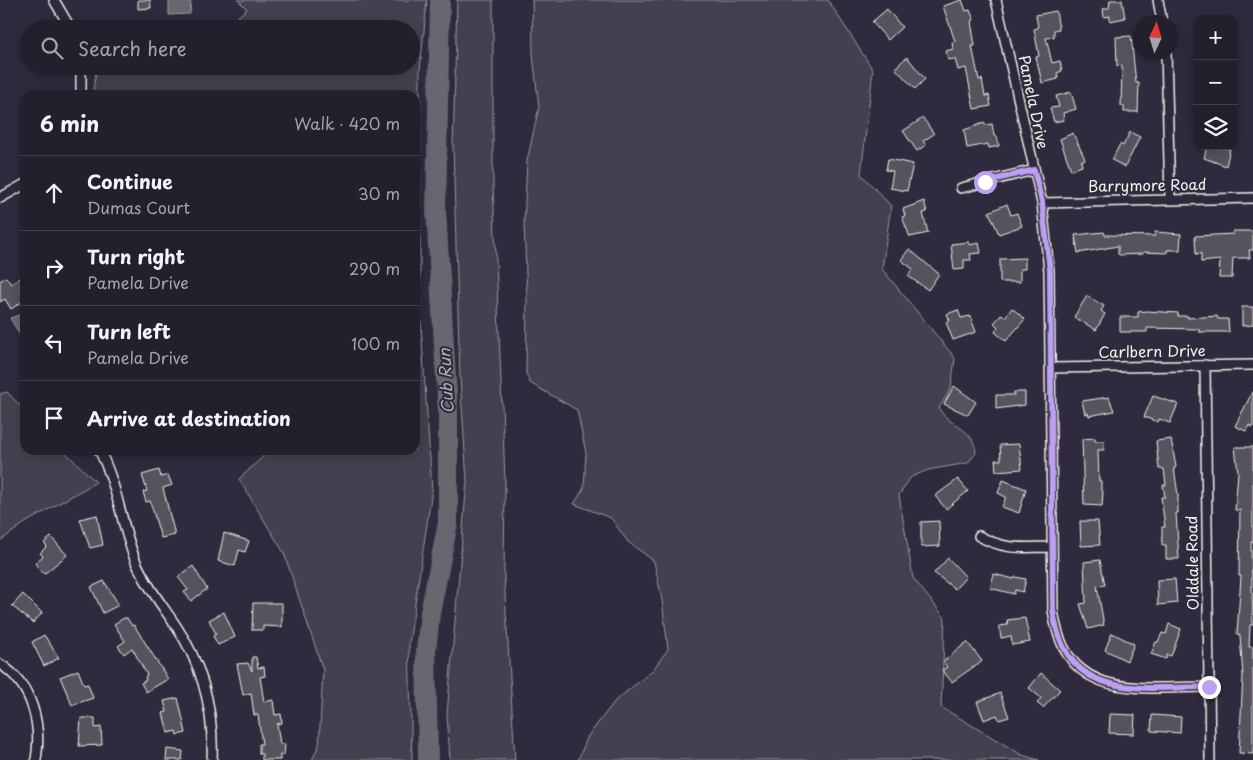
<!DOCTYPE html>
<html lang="en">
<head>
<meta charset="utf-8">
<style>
	:root { --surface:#23202e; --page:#2f2d3a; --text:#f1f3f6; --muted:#a3a3aa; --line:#403e4a }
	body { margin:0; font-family:"Playpen Sans",sans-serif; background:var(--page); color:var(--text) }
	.controls { position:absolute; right:15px; top:15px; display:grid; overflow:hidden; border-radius:10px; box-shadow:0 2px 12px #0003 }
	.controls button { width:45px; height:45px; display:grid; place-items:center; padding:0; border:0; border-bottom:1px solid var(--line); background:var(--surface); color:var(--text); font:25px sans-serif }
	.compass { position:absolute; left:1133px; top:15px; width:45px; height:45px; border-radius:50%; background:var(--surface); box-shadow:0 2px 12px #0003; rotate:4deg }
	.stop { position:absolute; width:15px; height:15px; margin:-11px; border:4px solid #bca0f2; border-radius:50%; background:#fff }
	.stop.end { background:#bca0f2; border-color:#fff; box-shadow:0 1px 5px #0008 }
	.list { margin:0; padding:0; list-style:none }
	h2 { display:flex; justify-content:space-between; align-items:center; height:65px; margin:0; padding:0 20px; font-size:21px }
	h2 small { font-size:16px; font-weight:400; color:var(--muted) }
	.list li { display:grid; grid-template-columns:32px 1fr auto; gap:15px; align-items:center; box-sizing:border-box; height:75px; padding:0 20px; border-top:1px solid var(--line) }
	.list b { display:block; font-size:19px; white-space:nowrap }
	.list p { margin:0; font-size:16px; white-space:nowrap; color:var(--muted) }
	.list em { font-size:16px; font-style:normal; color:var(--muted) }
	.icon { flex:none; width:28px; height:28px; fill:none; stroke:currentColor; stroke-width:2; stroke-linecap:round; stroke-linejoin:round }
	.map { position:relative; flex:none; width:1253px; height:760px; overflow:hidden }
	.search { position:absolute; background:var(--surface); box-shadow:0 2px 12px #0003; left:20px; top:20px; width:400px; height:55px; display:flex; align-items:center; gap:12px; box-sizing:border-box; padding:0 18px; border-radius:28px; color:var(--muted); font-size:19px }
	.panel { position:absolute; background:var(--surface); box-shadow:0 2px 12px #0003; left:20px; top:90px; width:400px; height:365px; border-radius:15px }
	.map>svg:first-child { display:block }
</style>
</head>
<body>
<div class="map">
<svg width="1253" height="760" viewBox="0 0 1253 760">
	<rect width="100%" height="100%" fill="#2f2a3d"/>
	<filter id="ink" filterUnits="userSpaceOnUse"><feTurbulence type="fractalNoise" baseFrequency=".02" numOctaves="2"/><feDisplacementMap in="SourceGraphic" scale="10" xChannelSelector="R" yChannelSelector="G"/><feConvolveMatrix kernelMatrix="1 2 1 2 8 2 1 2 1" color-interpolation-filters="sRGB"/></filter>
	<g filter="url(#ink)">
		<path fill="#454050" stroke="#9c989c" d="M238,0h189l-7,71v237l12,182 -23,154 3,116h-100l7,-15 4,-75 -39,-117 -45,-74 31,-29h145v-355h-323l5,-28 314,-1v-37h-188l24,-20z
			M457,0h36v184l12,296 -1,98 11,182h-65l-3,-46 20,-233 -7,-102 -7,-234z
			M532,0h296l45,70 -12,104 30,32 -9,63 73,89 -4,30 -12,20c10,20 35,18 37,45l-8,10 -40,7 -17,7 -12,18 14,83 32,40 -4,89 81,48 17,5h-461l10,-24 27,-35 37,-30 16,-22 -6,-49 -8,-39 -26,-19 -17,-24 -37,-14 10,-16 2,-35 -9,-43 -47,-27 -4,-10 1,-75 -3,-75 3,-62 12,-54 -6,-52z
			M7,392l18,19v39h38l33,32 -71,41 -25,18v-147z"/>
		<path fill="#6a6670" stroke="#a19ea0" d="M169,0h22l-1,14 -21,1z
			M25,313v31l-15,-26z"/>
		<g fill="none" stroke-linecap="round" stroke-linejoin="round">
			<path stroke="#6a6670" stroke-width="20" d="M428,760l-2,-108 4,-39 18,-90v-111l-12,-201 4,-211"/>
		</g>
		<path fill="#56525f" stroke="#f4f1e8" d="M138,0h12l1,8 -13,1z
			M962,0l4,11 4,-1 4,10 -3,1 4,25h-3l7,34 3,-1 3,17 4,-1 2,11 -17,3 -8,-41 -8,2 -3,-11 -7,1 -2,-9 7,-2 -1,-7 3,-1 -12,-35z
			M1110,0h12l3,18 -15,3v-5l-6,1 -1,-8 6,-1z
			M887,9l15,18 -14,13 -16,-18z
			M1056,11l3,18 -5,1v7l-8,1 6,25 8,-2 2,10 -5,2 1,6 -16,4 -6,-26 3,-1 -5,-27 4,-1 -2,-13z
			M1131,36l5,47h3l-1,29h-14v-6h-3l1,-41 -5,1 -1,-29z
			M907,57l18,22 -10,10 -20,-21z
			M1071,92l5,17 -13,4 1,7 -10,2 -4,-14 9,-1 -3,-11z
			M923,118l11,16 -11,7 3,4 -9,6 -14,-20z
			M984,123l1,2 7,-1 2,12h3l2,10 -10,2 -1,-4 -21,4 -3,-18z
			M1130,132l10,5 -15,30 -13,-7 8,-16 3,2z
			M1073,133l12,26 -4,2 1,5 -11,4 -11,-31z
			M1207,146l23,3 -4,17 -22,-8z
			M888,159l25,5 -6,27 -17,-3 3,-17 -7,-1z
			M924,201l3,11 -4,1 5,20 -18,4 -8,-20 3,-1 -2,-7z
			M1007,204l4,11 6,-2 5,13 -23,8 -10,-22z
			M1233,231h20v19h-4l1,8h-17l-1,20h-13l1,-18 -19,2v-9l-5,1 -1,-18 38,-2z
			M1104,232l1,3 50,1v-4l26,2 -1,16h-13v3l-24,-1v2l-23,1 -2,-1v-8l-40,7 -3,-18z
			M969,242v3l10,-2 2,10 -11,1 1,6h-7v9l-10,1 -3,-26z
			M909,249l30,25 -11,16 -20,-14 5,-7 -12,-9z
			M1025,258v11h-5v13h-20v-23z
			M25,275v25l-14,9 -6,-10 -5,3v-21l6,-4 5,7z
			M1087,296l17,10 -3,5 4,3 -9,16 -22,-13z
			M1242,307h11v18l-11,1z
			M1012,308l13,11 -19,22 -11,-9 3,-5 -4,-4 8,-9 3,3z
			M958,310l3,8 9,-2 6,16 -23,8 -7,-18 4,-1 -3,-7z
			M1147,311l31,2v3h10v2l29,-2 1,3h10l1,13h-30v-3l-52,-1v4h-27v-15h18v-5z
			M954,386l22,16 -8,13 -24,-11z
			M1253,391v36l-4,-2 -3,6 -11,-5z
			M1014,392h11v13l-29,4v-14h18z
			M1153,396l25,8 -8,19 -11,-4 -1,3 -14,-5z
			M1109,397l5,14 -25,5 -1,-3 -3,1 -3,-13z
			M1095,438v3h9v9h-6l1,31h2v10h2l-1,15 -18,-1 -2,-66z
			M1171,439l5,28 -2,1 4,27v18h-2l3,46h-13v-14h-4v-18h3l-4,-30h4l-2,-12h3l-2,-16h-5l-3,-28z
			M1019,444l3,25 -26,2 -1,-11h6l-1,-15z
			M1235,447h18v95h-2l2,83h-3l-1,22h4v107l-14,-1 4,-77 -3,-41 -3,-1 4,-58h-2l1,-66h-5l3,-38z
			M159,470l2,7 7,-2 4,10 -9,3 12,47 -14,3 -11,-37 -4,1 -3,-10 4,-1 -5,-16z
			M958,479l10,12 -22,18 -11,-13z
			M1003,480l23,9 -7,24 -17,-6 4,-10 -8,-4z
			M97,515l6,30 -13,3 -10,-29z
			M939,521l1,25 -19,1v-25z
			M1080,521h18l2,24 -19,1z
			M224,533l25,8 -4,11 -6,-2 -4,16 -17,-5z
			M51,537l16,18 -23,19 -9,-11 8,-7 -3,-3 7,-7 -3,-3z
			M948,558l18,19 -11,12 -21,-16z
			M1100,560l5,25 -8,1 7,39 -16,4 -8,-25 6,-1 -2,-41z
			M193,566l14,23 -16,12 -7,-9 4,-2 -10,-13z
			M994,574l20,5 1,-2 11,2 -3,13 -8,-2 -1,4 -24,-6z
			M1175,579l2,24 -19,2 -1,-25z
			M104,581l15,24 -16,8 -12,-26z
			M23,594l19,19 -9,10 -21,-17z
			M253,603h29v24l-19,-1v4h-11z
			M224,612l11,25 -17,8 -5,-9 3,-2 -7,-14z
			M124,618h3l5,8 2,-1 34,54 -22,13 -5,-9 5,-3 -1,-3 2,-2 -15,-27 -8,6 -6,-8 7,-5 -11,-17z
			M1025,618l5,24 -18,3 -1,-9 -10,2 -2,-12 9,-1 -1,-5z
			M1169,624l12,5 -8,22 -2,5 -4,-1 -1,4 -15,-5 5,-12h2l4,-9 4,1z
			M1112,633l22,11 -7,17 -22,-11z
			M44,635l15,23 -15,8 -12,-24z
			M967,642l15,19 -30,21 -10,-12 5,-3 -4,-5z
			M252,657h4l2,11 6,-1 1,9 -5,1 4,25 9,-2 2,15 6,-1 1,9 -5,1 3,20h5l-1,11h-4v5h-18v-6h-3v-10h3l-4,-29h-4l-3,-22 -8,2 -6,-31 11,-1 4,8z
			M78,670l6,15 4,-1 5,14 -21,7 -12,-28z
			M1041,673l19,17 -17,18 -6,-5 4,-5 -12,-10z
			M1000,693l9,24 -10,3 -2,-5 -13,5 -7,-18z
			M178,698l8,35 -9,2 -1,-4 -8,2 -5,-20 4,-1 -3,-11z
			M1110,714l25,1 -1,19 -25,-1z
			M1152,715l29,2 -1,16 -29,-2z
			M81,718h14v10l6,-1 1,18 -23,1z
			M167,749l16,2 -1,9h-16z"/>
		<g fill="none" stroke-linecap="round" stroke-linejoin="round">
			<defs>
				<path id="minor" d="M54,0l17,29
					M996,0l46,203 7,68 4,339c12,93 86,77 156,77
					M1158,0l4,22
					M1166,52l4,147
					M81,95v-29
					M961,188l73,-18
					M0,198l25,-14
					M1042,203l211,-5
					M1205,365l5,395
					M1051,368l202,-3
					M99,450c19,35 22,75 37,112 10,23 26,43 40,64 27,40 38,87 36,134
					M979,536c27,15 43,11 73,11
					M0,664c32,20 42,60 36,96"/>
			</defs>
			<use href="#minor" stroke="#f4f1e8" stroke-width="12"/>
			<use href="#minor" stroke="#2f2a3d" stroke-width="9"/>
		</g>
	</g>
	<g fill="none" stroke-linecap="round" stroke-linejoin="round" filter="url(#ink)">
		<path stroke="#bca0f2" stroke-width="6" d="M985,182l49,-12 8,32 8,69 3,339c12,93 86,77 156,77"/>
	</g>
	<g text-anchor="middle" stroke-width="4" stroke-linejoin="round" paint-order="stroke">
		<g font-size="15" fill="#f4f1e8" stroke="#2f2a3d">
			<text transform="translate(1033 102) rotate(78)" y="5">Pamela Drive</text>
			<text transform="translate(1147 186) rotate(-1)" y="5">Barrymore Road</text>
			<text transform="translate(1152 352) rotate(-1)" y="5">Carlbern Drive</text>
			<text transform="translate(1193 563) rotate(-91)" y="5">Olddale Road</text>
		</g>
		<g font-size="16" font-style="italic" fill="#b6b2b2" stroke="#2f2a3d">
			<text transform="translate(446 381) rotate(-93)" y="6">Cub Run</text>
		</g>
	</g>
</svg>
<div class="controls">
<button>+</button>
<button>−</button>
<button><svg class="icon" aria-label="layers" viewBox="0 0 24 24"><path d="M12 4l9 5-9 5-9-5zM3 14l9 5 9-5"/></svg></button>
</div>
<svg class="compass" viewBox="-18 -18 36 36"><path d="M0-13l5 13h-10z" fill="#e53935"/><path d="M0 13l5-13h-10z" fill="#a3a3aa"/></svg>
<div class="stop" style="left:985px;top:182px"></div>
<div class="stop end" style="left:1209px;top:687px"></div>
<div class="search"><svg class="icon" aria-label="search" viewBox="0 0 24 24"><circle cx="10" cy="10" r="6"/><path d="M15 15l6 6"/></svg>Search here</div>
<section class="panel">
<h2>6 min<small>Walk · 420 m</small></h2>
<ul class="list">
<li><svg class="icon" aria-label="ahead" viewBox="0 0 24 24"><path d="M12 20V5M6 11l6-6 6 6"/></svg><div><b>Continue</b><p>Dumas Court</p></div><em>30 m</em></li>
<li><svg class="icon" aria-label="right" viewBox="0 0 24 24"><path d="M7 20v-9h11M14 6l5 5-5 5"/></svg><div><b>Turn right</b><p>Pamela Drive</p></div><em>290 m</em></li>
<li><svg class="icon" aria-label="left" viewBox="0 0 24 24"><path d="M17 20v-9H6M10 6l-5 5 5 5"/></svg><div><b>Turn left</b><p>Pamela Drive</p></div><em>100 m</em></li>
<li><svg class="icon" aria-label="arrive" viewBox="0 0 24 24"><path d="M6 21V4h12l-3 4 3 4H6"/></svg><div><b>Arrive at destination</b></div></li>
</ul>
</section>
</div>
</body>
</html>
